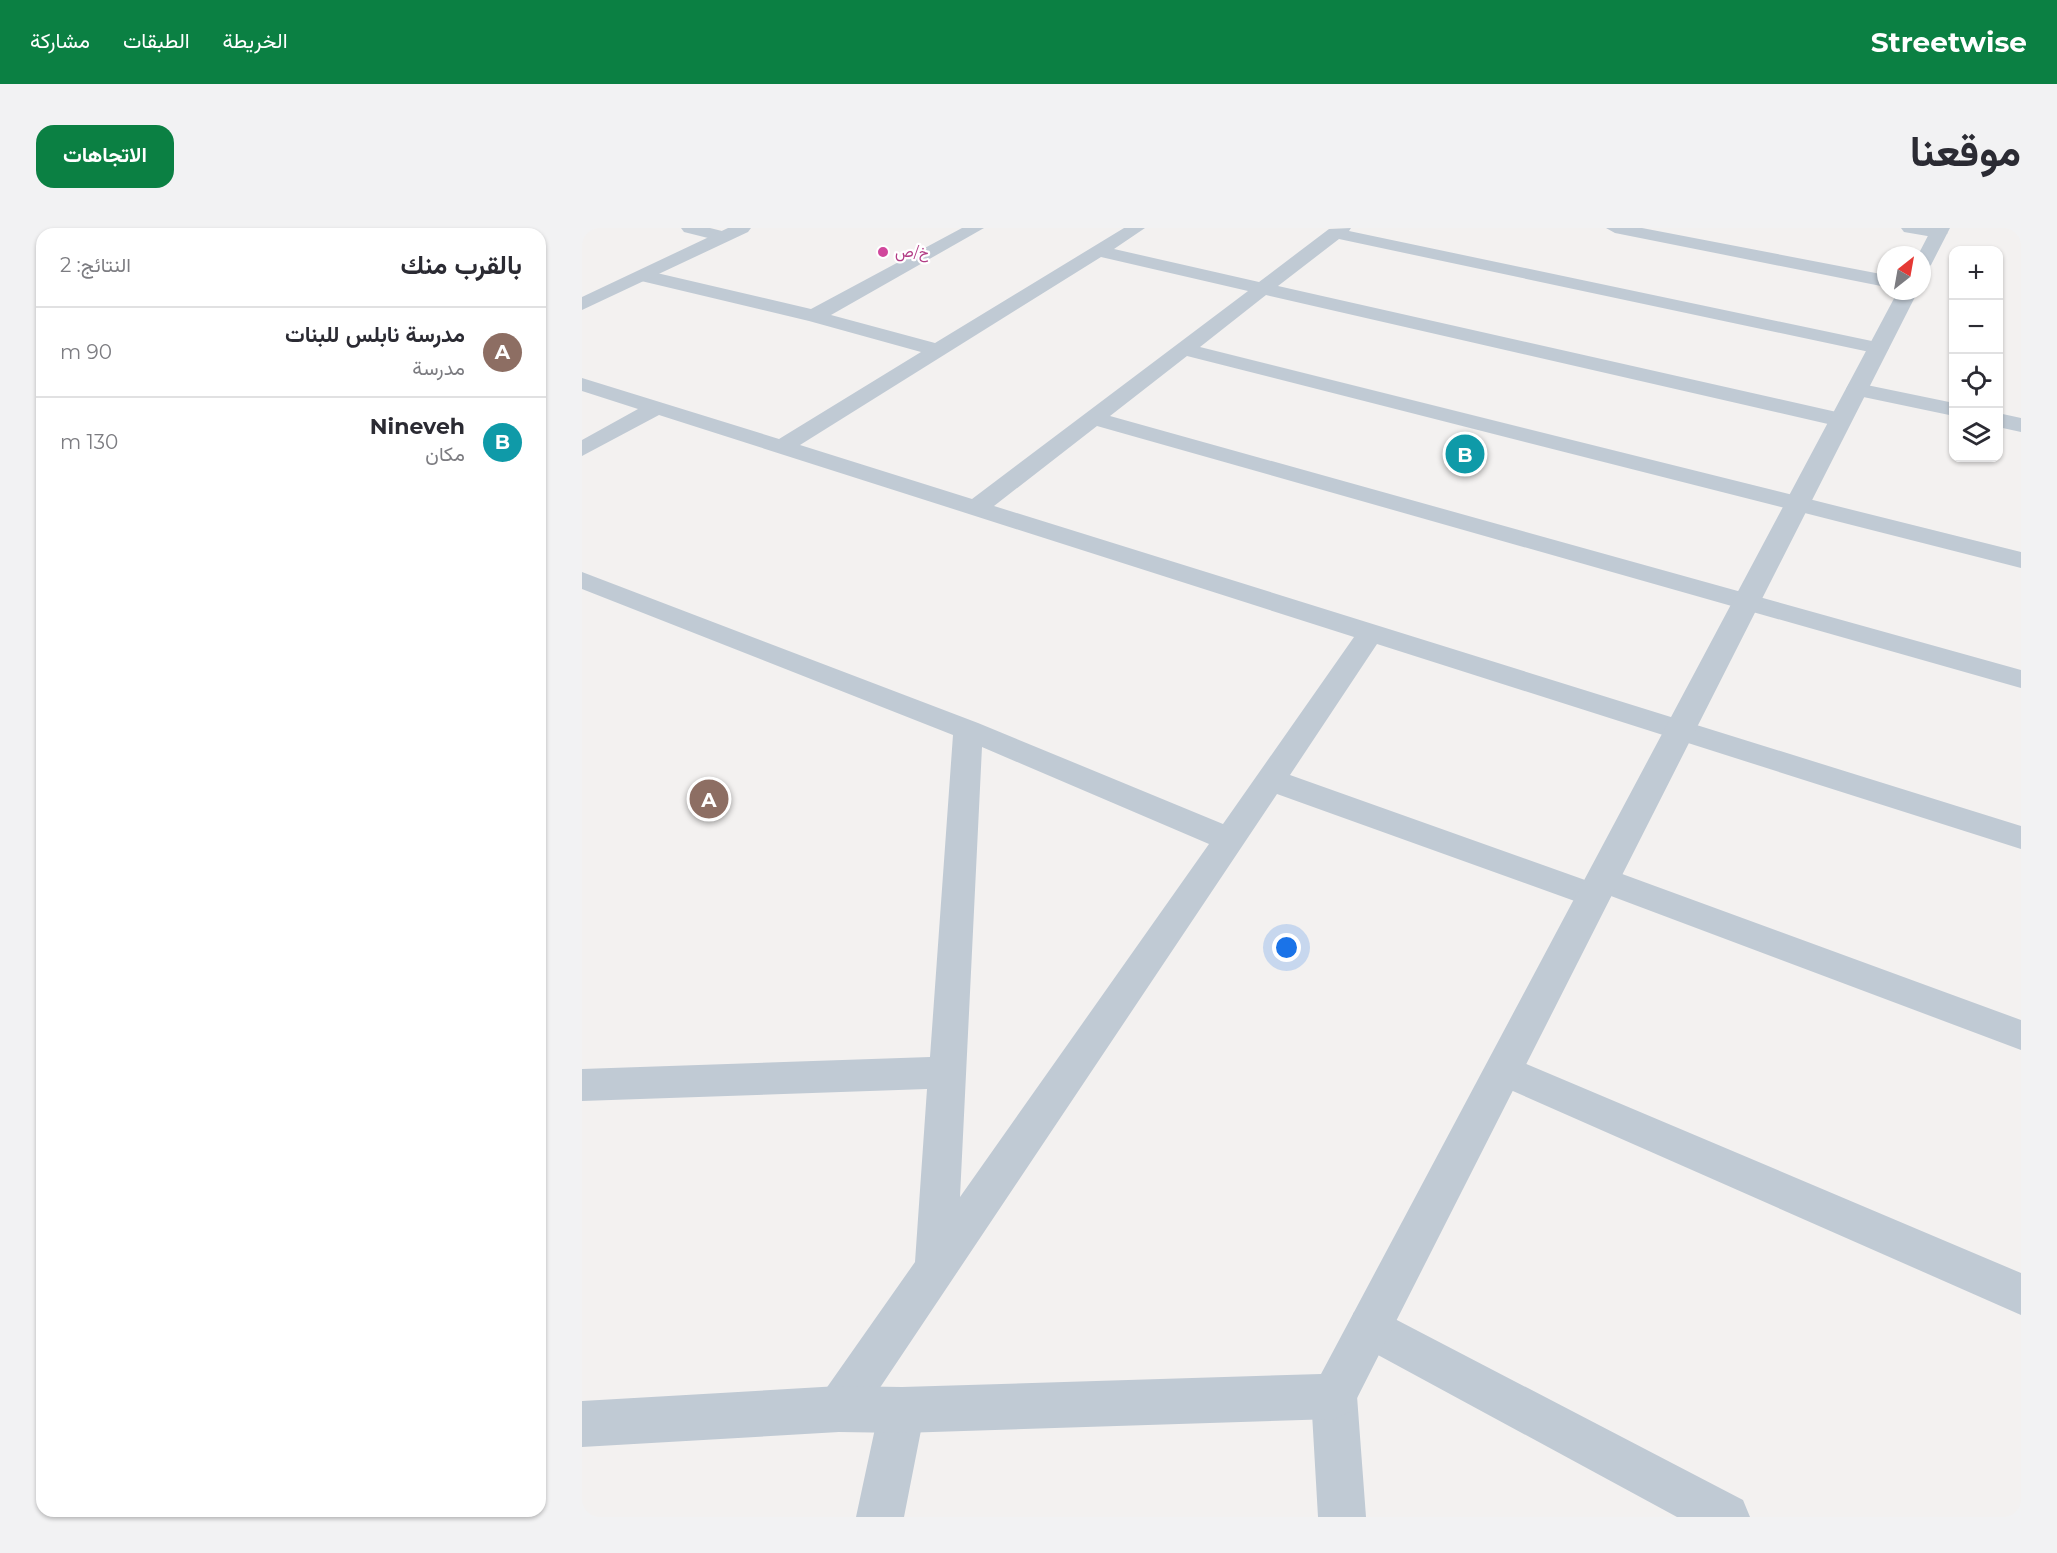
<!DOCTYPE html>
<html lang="ar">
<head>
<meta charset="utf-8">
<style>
	:root { --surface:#fff; --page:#f2f2f3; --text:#2b2b33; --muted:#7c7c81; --line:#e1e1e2; --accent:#0b8043 }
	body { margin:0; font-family:Montserrat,Vazirmatn,sans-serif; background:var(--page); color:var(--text); direction:rtl }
	.controls { position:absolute; right:18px; top:18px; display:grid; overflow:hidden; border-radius:12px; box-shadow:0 2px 4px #0004 }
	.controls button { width:54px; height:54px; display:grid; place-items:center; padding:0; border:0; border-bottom:2px solid var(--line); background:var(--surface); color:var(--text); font:30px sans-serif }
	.compass { position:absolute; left:1295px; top:18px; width:54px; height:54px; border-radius:50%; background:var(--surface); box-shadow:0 2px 4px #0004; rotate:31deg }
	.you { position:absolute; left:705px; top:720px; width:21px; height:21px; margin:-15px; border:4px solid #fff; border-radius:50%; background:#1a73e8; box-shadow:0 0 0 9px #1a73e833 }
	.badge { display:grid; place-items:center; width:39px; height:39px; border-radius:50%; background:var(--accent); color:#fff; font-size:20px; font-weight:700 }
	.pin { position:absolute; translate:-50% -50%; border:3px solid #fff; box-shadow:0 2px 6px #0006 }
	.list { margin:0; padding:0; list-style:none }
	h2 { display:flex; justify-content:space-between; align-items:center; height:78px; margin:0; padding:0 24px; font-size:26px }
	h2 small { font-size:20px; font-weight:400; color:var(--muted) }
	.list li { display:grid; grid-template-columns:39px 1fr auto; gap:18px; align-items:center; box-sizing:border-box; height:90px; padding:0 24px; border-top:2px solid var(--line) }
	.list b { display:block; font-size:22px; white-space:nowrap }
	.list p { margin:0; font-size:20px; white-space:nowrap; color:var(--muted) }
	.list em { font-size:20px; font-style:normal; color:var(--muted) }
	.icon { flex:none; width:33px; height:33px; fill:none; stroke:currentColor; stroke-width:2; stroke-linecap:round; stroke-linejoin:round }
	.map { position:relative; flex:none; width:1439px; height:1289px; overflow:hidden; direction:ltr; border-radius:18px }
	header { display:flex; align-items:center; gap:36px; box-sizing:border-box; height:84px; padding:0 30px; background:var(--accent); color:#fff }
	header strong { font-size:28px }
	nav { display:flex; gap:33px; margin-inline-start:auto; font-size:21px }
	.intro { display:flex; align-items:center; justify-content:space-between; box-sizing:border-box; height:144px; padding:0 36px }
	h1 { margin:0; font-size:42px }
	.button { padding:15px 27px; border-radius:18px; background:var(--accent); color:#fff; font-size:21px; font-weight:700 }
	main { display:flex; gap:36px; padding:0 36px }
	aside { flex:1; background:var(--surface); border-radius:18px; box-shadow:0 2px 4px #0004 }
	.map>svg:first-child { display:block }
</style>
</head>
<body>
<header>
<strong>Streetwise</strong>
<nav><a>الخريطة</a><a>الطبقات</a><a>مشاركة</a></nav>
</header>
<div class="intro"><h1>موقعنا</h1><a class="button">الاتجاهات</a></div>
<main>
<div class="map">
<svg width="1439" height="1289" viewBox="0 0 1439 1289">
	<rect width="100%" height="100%" fill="#f3f1f0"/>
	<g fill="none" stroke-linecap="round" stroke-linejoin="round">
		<path fill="#c0cad4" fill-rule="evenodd" d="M99,0h29l20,5 3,4 -9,5 -40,-10z
			M380,0h22l-153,87 104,28 189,-115h21l-31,21 145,33 70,-53 22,-1 -2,3 537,113 3,4 -3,4 -7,2 -540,-115 -61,47 563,127 8,2 3,5 -3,5 -8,2 -575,-132 -66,52 821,205v16l-834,-212 -77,60 911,254v18l-924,-262 -103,80 1027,320v23l-644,-205 -87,131 295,105 5,-9 12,-3 12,3 407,149v30l-410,-154 -5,9 -12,3 -317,-114 -422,631 -16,7 -16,-7 -7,-16 7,-16 92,-131 12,-173 -345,12v-32l348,-12 23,-322 -371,-146v-17l396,151 245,101 131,-187 -695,-222 -77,41v-16l56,-31 -56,-18v-13l197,61 142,-87 -112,-31 -172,-41 -2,-4 2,-4 7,-2 167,39zM519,29l147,34 -276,208 -172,-54zM400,519l227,97 -249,353z
			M1024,0h36l244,47v12l-271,-54z
			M1319,0h39l8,5 -9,5 -35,-6z
			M1275,155l97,20v13l-105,-22 -3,-5 3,-5z
			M1416,185l23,5v14l-23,-5z
			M921,826l518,219v42l-531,-234 -6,-11 6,-11z
			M788,1078l373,194 7,17h-73l-323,-175 -6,-15 6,-15z
			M752,1145l16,7 7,16 9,121h-48l-7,-121 7,-16z
			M320,1159l16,7 7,16 -21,107h-48l23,-107 7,-16z"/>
		<path fill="#c0cad4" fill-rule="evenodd" d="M146,0h23l-3,4 -166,78v-13z
			M1350,0h18l-19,37 -9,6v-16h-4z
			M1316,63h20l-568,1121 -16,7 -432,14 -63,-1 -257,15v-46l257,-15 63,1 419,-13z"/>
	</g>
	<circle fill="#d1479c" stroke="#fff" stroke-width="2" cx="301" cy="24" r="6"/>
	<g text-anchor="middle" stroke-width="4.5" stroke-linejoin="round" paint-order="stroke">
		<g font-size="15" fill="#b23c85" stroke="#fff" text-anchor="start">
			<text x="313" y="29">خ/ص</text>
		</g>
	</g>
</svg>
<div class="controls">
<button>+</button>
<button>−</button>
<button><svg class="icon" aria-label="locate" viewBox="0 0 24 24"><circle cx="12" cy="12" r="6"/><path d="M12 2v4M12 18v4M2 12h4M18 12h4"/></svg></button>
<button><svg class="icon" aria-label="layers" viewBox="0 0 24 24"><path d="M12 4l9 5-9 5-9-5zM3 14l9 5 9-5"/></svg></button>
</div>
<svg class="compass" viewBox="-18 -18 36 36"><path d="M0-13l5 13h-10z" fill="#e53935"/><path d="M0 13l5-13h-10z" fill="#7c7c81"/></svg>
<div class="you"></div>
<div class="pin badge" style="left:127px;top:571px;background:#8d6e63">A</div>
<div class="pin badge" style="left:883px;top:226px;background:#0f9aa8">B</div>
</div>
<aside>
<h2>بالقرب منك<small>النتائج: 2</small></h2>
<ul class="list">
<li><span class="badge" style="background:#8d6e63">A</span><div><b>مدرسة نابلس للبنات</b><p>مدرسة</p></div><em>90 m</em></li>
<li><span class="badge" style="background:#0f9aa8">B</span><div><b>Nineveh</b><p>مكان</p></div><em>130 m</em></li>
</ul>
</aside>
</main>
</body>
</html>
